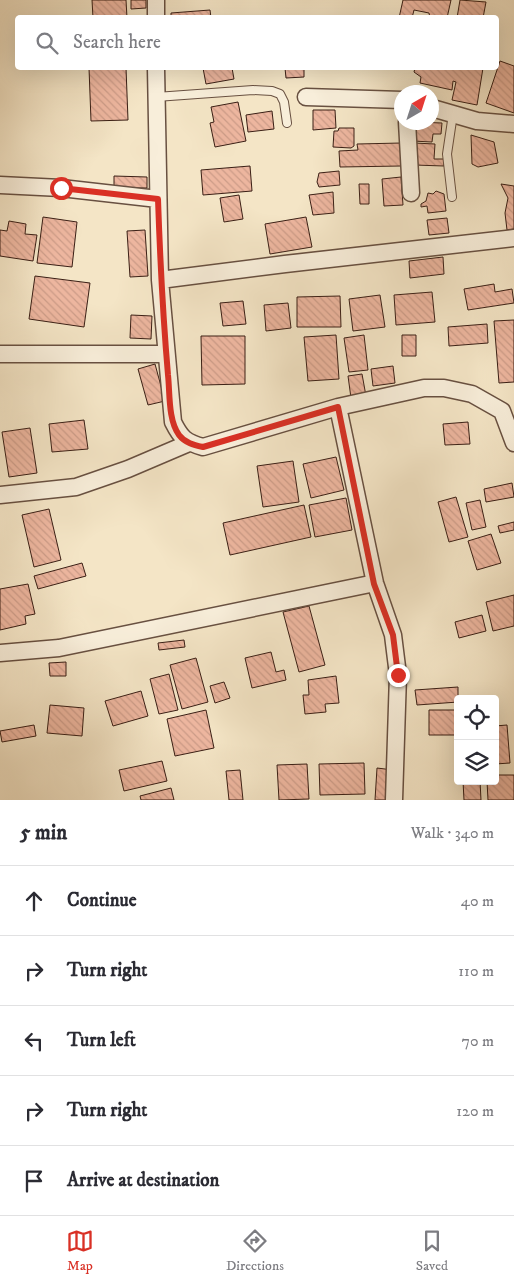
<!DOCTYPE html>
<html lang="en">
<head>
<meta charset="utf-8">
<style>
	:root { --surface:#fff; --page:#f7f7f7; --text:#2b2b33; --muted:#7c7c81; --line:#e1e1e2; --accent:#d93025 }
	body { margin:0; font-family:"IM FELL DW Pica",serif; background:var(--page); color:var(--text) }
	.controls { position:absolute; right:15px; bottom:15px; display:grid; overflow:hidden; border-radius:5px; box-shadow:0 5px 20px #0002 }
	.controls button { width:45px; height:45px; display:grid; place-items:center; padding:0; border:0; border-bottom:1px solid var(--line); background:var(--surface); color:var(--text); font:25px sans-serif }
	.compass { position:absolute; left:394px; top:85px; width:45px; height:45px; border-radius:50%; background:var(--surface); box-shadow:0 5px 20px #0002; rotate:39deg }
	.stop { position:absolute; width:15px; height:15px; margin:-11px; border:4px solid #d93025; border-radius:50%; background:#fff }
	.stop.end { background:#d93025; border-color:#fff; box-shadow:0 1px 5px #0008 }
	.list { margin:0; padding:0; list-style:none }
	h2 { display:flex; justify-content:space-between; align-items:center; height:65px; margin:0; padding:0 20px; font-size:21px }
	h2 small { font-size:16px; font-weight:400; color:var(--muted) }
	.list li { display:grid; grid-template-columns:32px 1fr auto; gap:15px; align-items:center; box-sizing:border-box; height:70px; padding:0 20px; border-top:1px solid var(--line) }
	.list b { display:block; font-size:19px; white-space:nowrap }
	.list em { font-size:16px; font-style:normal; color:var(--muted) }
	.icon { flex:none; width:28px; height:28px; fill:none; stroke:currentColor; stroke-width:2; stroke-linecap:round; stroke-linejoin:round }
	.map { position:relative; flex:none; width:514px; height:800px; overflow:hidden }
	.search { position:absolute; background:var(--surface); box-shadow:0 5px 20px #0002; left:15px; right:15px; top:15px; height:55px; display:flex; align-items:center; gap:12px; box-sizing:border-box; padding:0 18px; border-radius:5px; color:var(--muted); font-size:19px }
	.sheet { height:415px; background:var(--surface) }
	nav { display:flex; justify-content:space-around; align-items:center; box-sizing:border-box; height:70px; border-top:1px solid var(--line); background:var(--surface); font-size:14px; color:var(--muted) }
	nav a { display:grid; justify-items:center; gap:2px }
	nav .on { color:var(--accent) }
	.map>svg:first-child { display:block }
</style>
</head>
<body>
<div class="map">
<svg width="514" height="800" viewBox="0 0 514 800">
	<defs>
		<pattern id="building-back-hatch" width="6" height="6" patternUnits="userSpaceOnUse" patternTransform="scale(1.25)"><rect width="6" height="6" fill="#edb69f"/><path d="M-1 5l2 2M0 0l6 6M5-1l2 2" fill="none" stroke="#cc9c88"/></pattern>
	</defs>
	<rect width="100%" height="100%" fill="#f4e5c6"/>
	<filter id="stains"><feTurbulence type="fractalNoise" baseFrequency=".004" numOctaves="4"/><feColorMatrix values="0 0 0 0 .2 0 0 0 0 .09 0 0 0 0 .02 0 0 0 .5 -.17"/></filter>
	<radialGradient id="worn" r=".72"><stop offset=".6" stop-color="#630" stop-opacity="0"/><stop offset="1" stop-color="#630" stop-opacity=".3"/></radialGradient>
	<path fill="url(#building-back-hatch)" stroke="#3a1f15" d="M92,0h34l1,18h-34z
		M131,0h15v8l-15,1z
		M403,0h48l-4,18h-17l-1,-5 -15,-3 -2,8h-13z
		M460,0l26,2 -3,16h-26z
		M210,10l1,8h-40v-5z
		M500,61l14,5v47l-28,-10z
		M89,68h37l2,52 -37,1z
		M203,68h29l2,11 -28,5z
		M285,68h19v9l-18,1z
		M415,68h68l-6,37 -25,-5 4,-18 -3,-1 -1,9 -32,-7 1,-6 -7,-5z
		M238,102l8,39 -31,6 -5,-24 4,-1 -3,-15z
		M313,110h22l1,18 -23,2z
		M272,111l2,18 -26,3 -2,-17z
		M414,122l28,1 -1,11h-8l-1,8 -20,-1z
		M339,128h15v18l-3,2 -18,-1 1,-16h4z
		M471,135l23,7 4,21 -20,4 -6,-3z
		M401,143v23l-61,1 -1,-16 19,-1 -1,-6z
		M414,143l21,1 -1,15h10v7l-30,-1z
		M250,166l2,25 -49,4 -2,-25z
		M339,171l1,14 -21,2 -2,-5 2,-9z
		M114,176l33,1v11h-33z
		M401,177l2,28 -19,1 -2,-27z
		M359,184h10v20h-9z
		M501,184l13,2v43l-7,1 -2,-17 3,-15z
		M436,191l8,3 2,17 -18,2 -1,-7 -6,1v-3l5,-3 2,-8 5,1z
		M333,192l1,21 -21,2 -4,-20z
		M239,195l4,24 -19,3 -4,-24z
		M43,217l34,5 -5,45 -35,-4z
		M306,217l6,30 -42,7 -5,-30z
		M447,218l2,15 -20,2 -2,-15z
		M9,221l17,3 -1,10 12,1 -4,26 -33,-5v-26l7,1z
		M145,230l3,46 -18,1 -3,-46z
		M443,257l1,17 -34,4 -1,-17z
		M35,276l55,7 -6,44 -55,-8z
		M494,284l1,8 17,-3 2,14 -46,7 -4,-21z
		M432,292l3,30 -39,3 -2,-30z
		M380,295l5,32 -32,4 -4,-32z
		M340,296l1,31h-44v-30z
		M243,301l3,23 -23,2 -3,-23z
		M288,303l3,25 -25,3 -2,-26z
		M131,315l21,1 -1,23 -21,-1z
		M514,320v62l-15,1 -5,-62z
		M487,324l1,19 -39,3 -1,-19z
		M336,335l3,44 -31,2 -4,-44z
		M364,335l4,35 -19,2 -5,-34z
		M402,335h14v21h-14z
		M201,336h44v48l-43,1z
		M155,364l10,37 -17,4 -10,-36z
		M393,366l2,17 -22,3 -2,-17z
		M362,374l4,22 -15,2 -3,-22z
		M84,420l4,29 -36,3 -3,-28z
		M468,422l2,22 -25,1 -2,-21z
		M30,428l7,45 -28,4 -7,-45z
		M336,457l8,33 -33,8 -8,-34z
		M293,461l6,41 -36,5 -6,-41z
		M512,483l2,14 -28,5 -2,-13z
		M456,497l12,40 -19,5 -11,-40z
		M346,498l6,32 -37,7 -6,-32z
		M480,500l6,27 -14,3 -6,-27z
		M304,505l7,32 -81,18 -7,-32z
		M49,509l12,51 -27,7 -12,-52z
		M514,522v8l-14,3 -2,-7z
		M491,534l10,29 -24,7 -9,-29z
		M82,563l4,13 -48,13 -4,-13z
		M28,584l7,30 -10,2 1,8 -26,6v-41z
		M514,595v31l-21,5 -7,-29z
		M309,606l16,59 -26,7 -16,-60z
		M482,615l4,16 -27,7 -4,-16z
		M184,640l1,7 -26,3 -1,-7z
		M271,652l5,20 8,-2 2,10 -34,8 -7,-30z
		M196,658l12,44 -26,7 -12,-44z
		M66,662v14h-16l-1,-13z
		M169,674l9,36 -19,4 -9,-35z
		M336,676l3,27 -14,1 1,8 -21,2 -2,-19h6l-1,-15z
		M224,682l6,16 -15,5 -5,-17z
		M458,687v15l-41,3 -2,-15z
		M141,691l7,25 -35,10 -8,-25z
		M50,705l34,3 -2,28 -35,-3z
		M206,710l8,38 -39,8 -8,-37z
		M429,710h29v25h-29z
		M34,725l2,11 -34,6 -2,-11z
		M507,725l3,38 -15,1v-38z
		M162,761l5,20 -43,10 -5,-21z
		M364,763l1,31 -45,1 -1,-31z
		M307,764l2,35 -30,1 -2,-35z
		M377,768l16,2 -2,30h-16z
		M240,770l3,30h-14l-3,-29z
		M495,775h19v25h-26l-1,-19h8z
		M463,781h17l1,19h-17z
		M171,788l3,12h-33l-1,-4z"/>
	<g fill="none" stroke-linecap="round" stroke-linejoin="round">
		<defs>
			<path id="service" d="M156,97l97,-7 19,1 8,3 4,8 3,21
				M452,197l-5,-43 6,-40"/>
			<path id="minor" d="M156,18v-18
				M156,68l4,212 13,142c8,16 12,20 30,25l135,-40 86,-19h20l28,6 30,17 12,32
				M306,97l96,3
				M432,108l45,13 37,3
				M407,122l4,71
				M0,185l61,3 97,11
				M160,280l125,-16 229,-26
				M0,354h166
				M338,407l37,176 18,52 5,40 -4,125
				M0,495l76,-8 52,-18 61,-26
				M0,653l59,-5 316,-65"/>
		</defs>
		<use href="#service" stroke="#685041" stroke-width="10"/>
		<use href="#minor" stroke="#685041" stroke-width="19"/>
		<use href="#service" stroke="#f8eeda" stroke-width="8"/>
		<use href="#minor" stroke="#f8eeda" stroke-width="16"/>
	</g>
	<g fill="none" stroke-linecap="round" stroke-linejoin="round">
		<path stroke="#d93025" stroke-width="6" d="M61,188l97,11c2,59 5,118 10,176 2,18 0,45 11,60 6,8 15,10 24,12l135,-40 36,177 19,51 5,40"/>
	</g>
	<rect width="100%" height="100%" filter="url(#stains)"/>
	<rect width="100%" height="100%" fill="url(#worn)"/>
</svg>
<div class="controls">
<button><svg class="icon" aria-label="locate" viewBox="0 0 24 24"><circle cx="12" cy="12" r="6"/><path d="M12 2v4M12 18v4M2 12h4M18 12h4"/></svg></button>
<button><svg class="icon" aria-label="layers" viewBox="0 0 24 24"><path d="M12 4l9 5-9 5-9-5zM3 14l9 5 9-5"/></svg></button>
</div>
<svg class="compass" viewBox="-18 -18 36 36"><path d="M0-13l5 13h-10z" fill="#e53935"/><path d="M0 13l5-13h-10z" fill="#7c7c81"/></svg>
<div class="stop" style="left:61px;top:188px"></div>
<div class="stop end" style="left:398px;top:675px"></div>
<div class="search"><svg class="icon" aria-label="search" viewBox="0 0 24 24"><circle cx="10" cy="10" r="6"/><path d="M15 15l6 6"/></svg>Search here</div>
</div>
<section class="sheet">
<h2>5 min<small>Walk · 340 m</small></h2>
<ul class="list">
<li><svg class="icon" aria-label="ahead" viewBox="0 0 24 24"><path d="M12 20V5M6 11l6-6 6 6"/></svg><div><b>Continue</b></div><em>40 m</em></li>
<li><svg class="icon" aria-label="right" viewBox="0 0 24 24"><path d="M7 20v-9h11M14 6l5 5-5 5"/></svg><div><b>Turn right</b></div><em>110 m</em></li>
<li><svg class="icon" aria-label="left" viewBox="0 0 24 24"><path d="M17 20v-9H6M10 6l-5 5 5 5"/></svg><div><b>Turn left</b></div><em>70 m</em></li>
<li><svg class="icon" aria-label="right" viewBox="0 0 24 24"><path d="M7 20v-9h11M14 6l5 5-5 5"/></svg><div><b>Turn right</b></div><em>120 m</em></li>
<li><svg class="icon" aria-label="arrive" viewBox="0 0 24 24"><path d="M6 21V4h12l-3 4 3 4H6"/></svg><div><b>Arrive at destination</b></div></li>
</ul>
</section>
<nav>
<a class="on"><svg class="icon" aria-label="map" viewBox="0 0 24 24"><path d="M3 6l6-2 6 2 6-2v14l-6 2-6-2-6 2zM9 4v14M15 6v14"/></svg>Map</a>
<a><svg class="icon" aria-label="directions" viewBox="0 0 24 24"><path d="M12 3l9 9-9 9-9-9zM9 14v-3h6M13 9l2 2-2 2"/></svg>Directions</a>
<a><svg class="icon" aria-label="saved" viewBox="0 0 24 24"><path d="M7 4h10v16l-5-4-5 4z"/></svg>Saved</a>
</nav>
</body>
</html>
